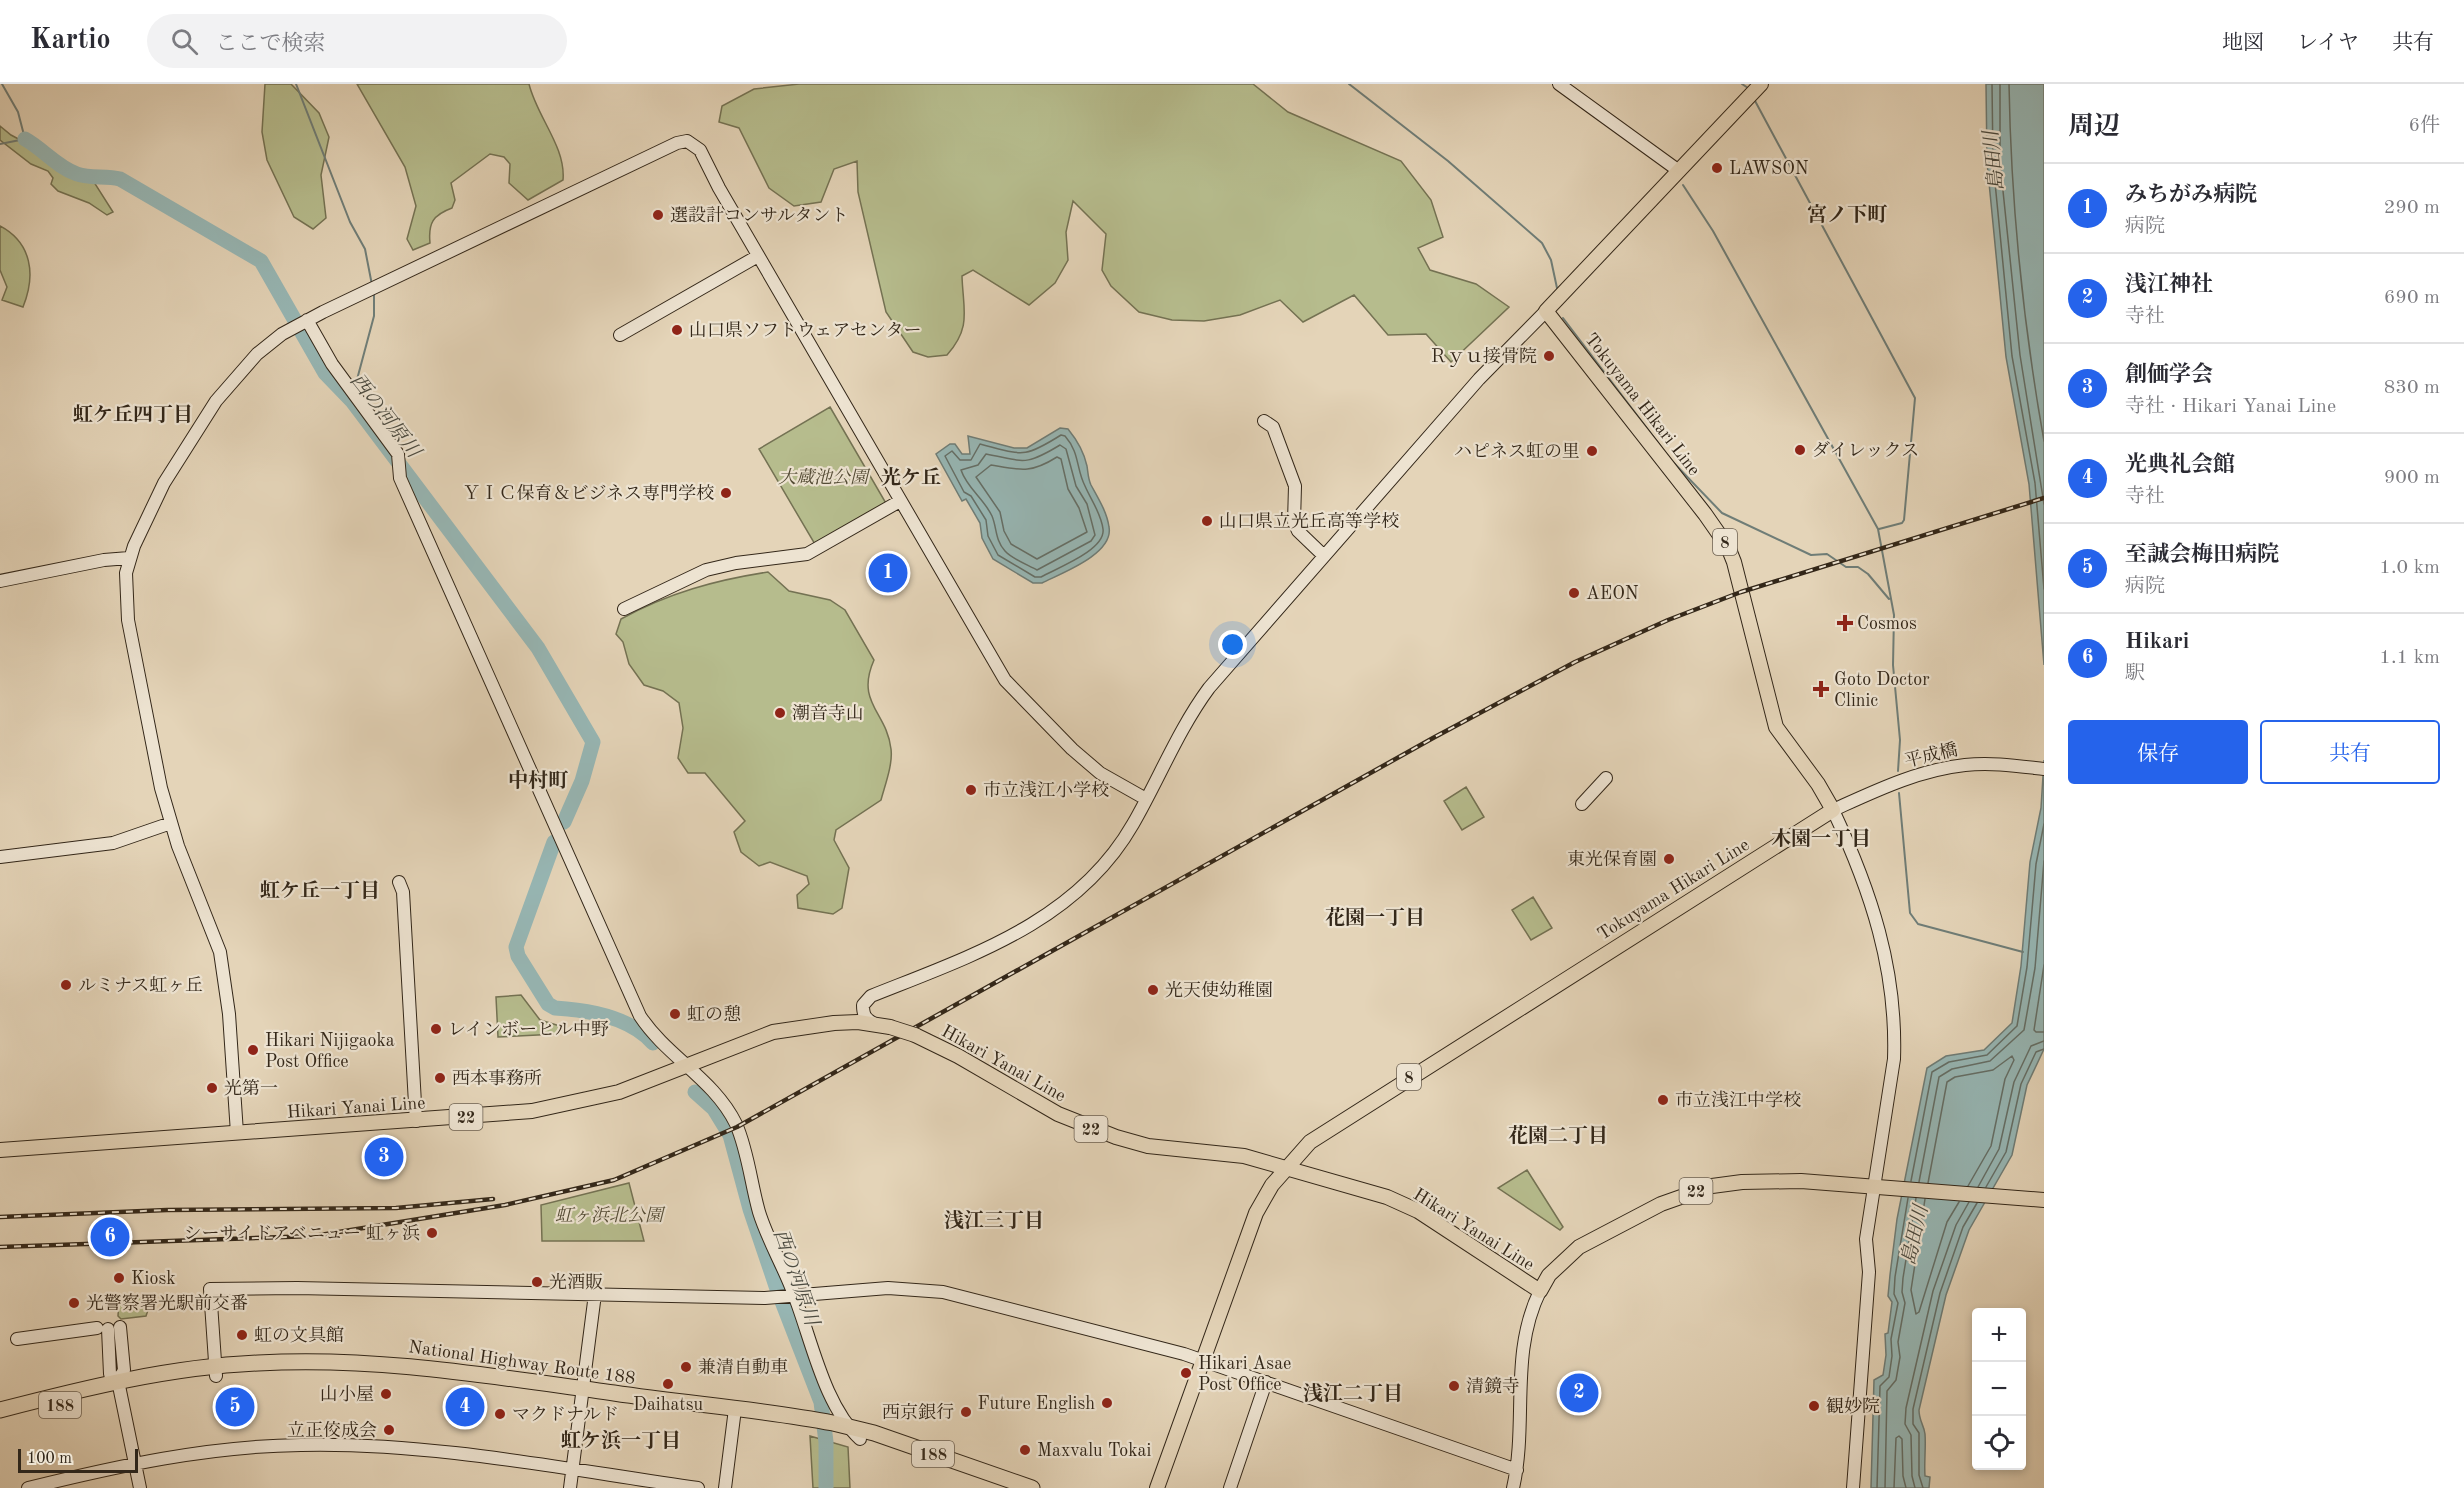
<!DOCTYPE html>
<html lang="ja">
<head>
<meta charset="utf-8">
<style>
	:root { --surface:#fff; --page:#f2f2f3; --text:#2b2b33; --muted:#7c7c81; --line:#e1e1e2; --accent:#2563eb }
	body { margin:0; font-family:"Old Standard TT","Noto Serif JP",serif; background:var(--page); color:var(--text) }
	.controls { position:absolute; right:18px; bottom:18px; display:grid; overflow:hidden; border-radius:6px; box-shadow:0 3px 9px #0003 }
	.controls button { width:54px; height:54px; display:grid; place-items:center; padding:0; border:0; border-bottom:2px solid var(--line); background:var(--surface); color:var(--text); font:30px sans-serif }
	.scale { position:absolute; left:18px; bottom:15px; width:120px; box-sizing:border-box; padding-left:6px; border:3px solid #332719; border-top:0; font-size:16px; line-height:21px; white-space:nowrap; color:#332719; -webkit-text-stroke:4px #ede3d1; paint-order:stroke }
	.you { position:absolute; left:1233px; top:561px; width:21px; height:21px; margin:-15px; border:4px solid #fff; border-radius:50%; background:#1a73e8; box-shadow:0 0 0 9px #1a73e833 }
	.badge { display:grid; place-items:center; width:39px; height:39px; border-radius:50%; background:var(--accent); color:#fff; font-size:20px; font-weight:700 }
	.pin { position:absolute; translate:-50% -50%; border:3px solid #fff; box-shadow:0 2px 6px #0006 }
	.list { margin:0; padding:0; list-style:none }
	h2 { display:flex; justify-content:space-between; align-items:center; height:78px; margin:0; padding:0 24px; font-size:26px }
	h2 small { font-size:20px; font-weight:400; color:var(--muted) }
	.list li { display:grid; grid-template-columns:39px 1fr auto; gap:18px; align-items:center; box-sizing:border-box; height:90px; padding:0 24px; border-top:2px solid var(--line) }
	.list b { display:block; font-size:22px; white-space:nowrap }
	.list p { margin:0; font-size:20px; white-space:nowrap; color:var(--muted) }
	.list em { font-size:20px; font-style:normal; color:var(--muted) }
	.actions { display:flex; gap:12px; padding:18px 24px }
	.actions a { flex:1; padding:14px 0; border:2px solid var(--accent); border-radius:6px; text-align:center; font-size:21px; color:var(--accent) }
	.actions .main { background:var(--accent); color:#fff }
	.icon { flex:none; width:33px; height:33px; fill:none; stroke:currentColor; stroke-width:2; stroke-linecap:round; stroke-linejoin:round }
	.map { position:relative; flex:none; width:2044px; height:1404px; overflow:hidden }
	header { display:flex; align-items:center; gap:36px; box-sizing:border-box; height:84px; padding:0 30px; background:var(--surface); border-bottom:2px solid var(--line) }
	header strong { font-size:28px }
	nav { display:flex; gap:33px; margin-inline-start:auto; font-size:21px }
	.search { width:420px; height:54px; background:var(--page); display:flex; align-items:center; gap:15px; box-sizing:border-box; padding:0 21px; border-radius:33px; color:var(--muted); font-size:22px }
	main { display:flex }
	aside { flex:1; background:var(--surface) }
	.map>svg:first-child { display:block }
</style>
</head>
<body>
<header>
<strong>Kartio</strong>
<div class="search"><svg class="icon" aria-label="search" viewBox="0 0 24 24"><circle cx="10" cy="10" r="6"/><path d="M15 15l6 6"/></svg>ここで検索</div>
<nav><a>地図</a><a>レイヤ</a><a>共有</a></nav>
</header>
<main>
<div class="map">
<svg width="2044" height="1404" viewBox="0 0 2044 1404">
	<rect width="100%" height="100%" fill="#e4d4b8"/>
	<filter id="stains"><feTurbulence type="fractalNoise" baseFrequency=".00333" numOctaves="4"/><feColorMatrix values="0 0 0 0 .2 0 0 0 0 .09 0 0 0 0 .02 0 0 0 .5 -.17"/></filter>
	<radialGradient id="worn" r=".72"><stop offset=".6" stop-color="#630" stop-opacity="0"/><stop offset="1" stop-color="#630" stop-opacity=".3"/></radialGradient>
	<path fill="#b6bc8d" stroke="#747253" stroke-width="1.5" d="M265,0h26l28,29 10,24 -8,38 5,43 -13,11 -19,-12 -27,-57 -5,-28z
		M357,0h172c8,33 37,63 34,96l-35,20 -19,-17 1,-19 -6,-7 -14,-3 -39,29 4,17 -3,8c-19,7 -24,15 -22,35l-17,7 -6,-11 9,-33 -11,-39z
		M799,0h454l35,28 113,49 30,39 12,37 -25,11 12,22 46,14 33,23 -58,55 -25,-28 -38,1 -34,-40 -51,27 -23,-22 -40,15 -36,6 -32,-1 -33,-8 -28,-26 -9,-16 4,-36 -33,-33 -7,31 2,28 -13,23 -26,22 -56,-35 -11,6c1,34 10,51 -15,79l-19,2 -15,-5 -27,-40 -28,-120 -1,-31 -23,8 -13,33 -27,4 -25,-18 -30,-60 -20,-6 3,-16 32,-17z
		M0,42l11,9 32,17 20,18 31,12 19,30 -6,3 -18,-12 -31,-12 -7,-7 2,-6 -5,-7 -17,-7 -31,-24z
		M0,142c32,17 36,49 23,81l-21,-7 5,-13 -7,-17z
		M830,323l57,98 -71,41 -57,-97z
		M768,488l21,19 41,9 15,10 29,50c-19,43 13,52 17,89 2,15 -6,36 -10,51l-45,30 -2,10 15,28 -7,40 -9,6 -35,-6 -1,-13 12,-11 -2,-8 -37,-14 -11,4 -18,-14 -7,-20 11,-11 -40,-48h-17l-10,-15 5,-30 -4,-25 -16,-12 -19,-6 -15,-21 -6,-22 -7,-8 5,-15c47,-26 95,-39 147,-47z
		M1466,703l18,30 -22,13 -18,-29z
		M1533,813l19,31 -21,12 -19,-30z
		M521,911l19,25 20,6 -3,8 -59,3 -2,-40z
		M1527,1086l36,57 -3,3 -62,-42z
		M629,1099l15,58h-102l-1,-36z
		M143,1213l7,7 -4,12 -25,3 -3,-3 1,-17z
		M810,1352l38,11 2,41h-37z"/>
	<path fill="#97b7b5" stroke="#6f7d77" stroke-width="1.5" d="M1986,0h58v581l-15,-181 -23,-127 -19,-195z
		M1060,344l8,1c9,11 16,23 19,37 1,6 1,13 4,19 7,13 16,27 18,42 5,27 -47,46 -67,56h-9l-40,-24 -11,-21 -2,-15 -14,-24 -4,2 -26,-47 14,-10h5l7,10h8l-2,-18 46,12h13z
		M2044,676v289l-17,36 -15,70 -43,75 -23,65 -27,115c0,11 5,15 6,24 1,14 -1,28 0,42l5,1 -1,11h-58l3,-108 9,-5 3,-20 -1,-21 3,-1 4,-31 -4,-6 2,-21 7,-56 30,-151 19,-12 38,-6 28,-27 9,-57 9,-104 11,-54z"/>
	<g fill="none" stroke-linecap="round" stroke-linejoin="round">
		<path stroke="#656f67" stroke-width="1.5" d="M1992,0l1,78 19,194 23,127 9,106
			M2000,0v78l20,193 24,149
			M2009,0c2,120 14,239 35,357
			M1061,351l4,1c15,17 11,33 20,50 6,14 16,27 18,43 3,21 -46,39 -62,48h-6l-37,-22 -10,-19 -2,-16 -15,-24 -7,-4 -19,-36 7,-5 8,9h11l9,-16c43,11 43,15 81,-9z
			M1060,361l6,4 10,37 11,18 8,31 -4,6 -54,29c-9,-5 -25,-11 -32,-19 -10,-11 -8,-23 -13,-35 -8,-17 -25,-28 -31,-46l17,-5 8,-11c38,7 38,13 74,-9z
			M1057,373l4,2 7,30 11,19 8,24 -50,27 -26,-15 -7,-13 -4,-19 -24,-35 15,-12c29,5 39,9 66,-8z
			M2044,881l-10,65 2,2h8
			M1911,1097l21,-109 17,-10 38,-7 30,-29 10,-59 9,-103 8,-40
			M1919,1098l20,-105 13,-8 38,-8 34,-31 11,-62 9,-107
			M1928,1099l19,-101 8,-5 38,-7 19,-14 2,4 -9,19 -14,67 -23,40
			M1978,1103l21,-38 15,-67 17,-36 13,-5
			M1986,1103l20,-35 15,-68 15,-32 8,-3
			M1925,1115l-14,91 5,24 3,-2 28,-90 12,-20
			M1877,1404l3,-102 9,-9 3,-21 -1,-17 7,-36 -4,-9 1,-17 13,-79
			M1885,1404l2,-97 9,-11 4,-23 -2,-15 7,-39 -3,-11 1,-14 13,-80
			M1894,1404l2,-50 3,-2 3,3 1,37 3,12
			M1915,1404l-3,-12 -1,-41 -6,-11 1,-16 27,-117 23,-66 13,-23
			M1923,1404l-4,-13v-42l-6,-9v-15l27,-116 23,-66 14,-24"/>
		<path stroke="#6f7d77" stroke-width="2" d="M296,0l54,138 15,27 7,36
			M1349,0l99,77 94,82 9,17 6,28
			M1742,0l6,4
			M1754,15l161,299 -11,122 -2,3 -23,6
			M0,60l25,-5 -7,-27 -16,-28
			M1683,101l30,46 165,298 16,86 -1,50 7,75 -2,31
			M1563,234l99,130
			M355,303l19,-71v-23
			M1671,376l51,53 89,42 16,-1 19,13h12l10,7 21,25
			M1899,709l11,120 8,11 105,28"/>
		<path stroke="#97b7b5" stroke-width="15" d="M25,55c18,10 32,28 52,35 14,5 29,1 43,5l141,82 64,112 27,28 186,247 55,94 -11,39 -18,41
			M554,758l-38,105 2,9 30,48 7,4c34,2 75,9 98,35
			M695,1008l19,17 16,26 20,74 26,77 45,116 5,40v46"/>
		<defs>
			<path id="secondary" d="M1559,0l120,87
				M307,236l25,44 66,90 2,24 240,538c27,41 74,63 96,108 12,27 15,60 23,88 8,26 22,50 32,75 20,48 31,116 69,152
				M620,251l138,-79
				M1264,337l9,6 22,59 -1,36 4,9 25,24
				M0,497l104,-21 25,-2
				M624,525l82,-39 30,-7 71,-9 93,-53
				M1582,720l24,-26
				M0,773l113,-14 58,-20
				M399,798l4,10 13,229
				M875,940c-10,-5 -12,-9 -12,-19l8,-9c100,-40 206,-74 262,-172 26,-45 45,-94 76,-136l270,-309 67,-68
				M237,1049l-8,-119 -9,-62 -42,-106 -17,-58 -33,-168 -2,-47 8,-27 30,-63 52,-82 41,-47 25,-20 41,-22 354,-169 10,-2 13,9 19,38 286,492 67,69 28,24 46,26
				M120,1243l4,43 -6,11 22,107
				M108,1245l2,45 8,7
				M17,1255l80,-11
				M216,1292l-6,-87 87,-1 468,10 123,-10 55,4 241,62 333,116
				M28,1404c90,-22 180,-42 273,-43 131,-3 268,25 397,43
				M570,1404l25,-194
				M725,1404l10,-79
				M1230,1404l36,-106
				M1513,1404c15,-66 -4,-134 27,-197
				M1853,1404l16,-216 -3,-33 28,-180c3,-90 -23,-168 -61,-249 42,-19 85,-40 132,-45 26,-3 53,1 79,4"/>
			<path id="primary" d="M915,951l43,21 100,58 58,23 32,9 96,10 143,41 31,14 122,80 9,-16 30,-28 82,-43 51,-18 30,-4 59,-1 243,19
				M0,1066l532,-39 87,-19 154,-60 61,-9 24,-1 32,5
				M1157,1404l99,-275 16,-28 38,-43 523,-332 -15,-26 -42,-57 -42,-165 -6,-15 -23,-33 -159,-203 215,-227"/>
			<path id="highway" d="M0,1326c85,-22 170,-43 258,-47 119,-7 238,14 356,30 73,11 147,16 219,30l41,10 158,55"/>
		</defs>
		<use href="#secondary" stroke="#332719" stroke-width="14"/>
		<use href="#primary" stroke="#332719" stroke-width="16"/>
		<use href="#highway" stroke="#332719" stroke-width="17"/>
		<use href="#secondary" stroke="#ede3d1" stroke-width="12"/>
		<use href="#primary" stroke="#e4d4b8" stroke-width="14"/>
		<use href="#highway" stroke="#e4d4b8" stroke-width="15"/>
		<defs>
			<path id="rail" d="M0,1133l167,-7 229,-2 97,-9
				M0,1163l314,-11 191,-31 109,-25 123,-53 696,-389 142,-76 93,-42 73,-28 303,-94"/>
		</defs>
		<use href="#rail" stroke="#332719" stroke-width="4.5"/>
		<use href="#rail" stroke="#ede3d1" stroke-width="2" stroke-dasharray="7" stroke-linecap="butt"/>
		<defs>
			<path id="primary-bridge" d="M890,943l25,8"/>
		</defs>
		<use href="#primary-bridge" stroke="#332719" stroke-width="16" stroke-linecap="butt"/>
		<use href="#primary-bridge" stroke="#e4d4b8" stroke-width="14"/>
	</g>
	<g fill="#8f2418" stroke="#ede3d1" stroke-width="2">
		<circle cx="1717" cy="84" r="6"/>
		<circle cx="658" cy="131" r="6"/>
		<circle cx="677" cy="246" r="6"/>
		<circle cx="1549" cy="272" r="6"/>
		<circle cx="1800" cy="366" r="6"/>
		<circle cx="1592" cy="367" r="6"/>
		<circle cx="726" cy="409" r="6"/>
		<circle cx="1207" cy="437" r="6"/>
		<circle cx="1574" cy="509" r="6"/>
		<path d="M1842 530h6v6h6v6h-6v6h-6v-6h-6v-6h6z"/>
		<path d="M1818 596h6v6h6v6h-6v6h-6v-6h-6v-6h6z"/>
		<circle cx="780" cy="629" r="6"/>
		<circle cx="971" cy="706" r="6"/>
		<circle cx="1669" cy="775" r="6"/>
		<circle cx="66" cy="901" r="6"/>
		<circle cx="1153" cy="906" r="6"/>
		<circle cx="675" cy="930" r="6"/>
		<circle cx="436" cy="945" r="6"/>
		<circle cx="253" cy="966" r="6"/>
		<circle cx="440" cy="994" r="6"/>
		<circle cx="212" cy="1004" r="6"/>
		<circle cx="1663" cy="1016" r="6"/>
		<circle cx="432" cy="1149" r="6"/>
		<circle cx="119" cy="1194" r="6"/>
		<circle cx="537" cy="1198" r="6"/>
		<circle cx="74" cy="1219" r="6"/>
		<circle cx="242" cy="1251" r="6"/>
		<circle cx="686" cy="1283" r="6"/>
		<circle cx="1186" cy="1289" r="6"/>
		<circle cx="668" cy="1300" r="6"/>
		<circle cx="1454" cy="1302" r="6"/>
		<circle cx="386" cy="1310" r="6"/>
		<circle cx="1107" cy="1319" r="6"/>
		<circle cx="1814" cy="1322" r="6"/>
		<circle cx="966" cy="1328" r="6"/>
		<circle cx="500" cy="1330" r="6"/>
		<circle cx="389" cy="1346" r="6"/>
		<circle cx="1025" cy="1366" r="6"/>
	</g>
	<g text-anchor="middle" stroke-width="4.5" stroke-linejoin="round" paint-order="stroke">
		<g fill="#ede3d1" stroke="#6b5f50" stroke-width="1.5">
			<rect x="1713" y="445" width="24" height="26" rx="4.5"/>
			<rect x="1397" y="980" width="24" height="26" rx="4.5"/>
			<rect x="449.5" y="1020" width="33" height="26" rx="4.5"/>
			<rect x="1074.5" y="1032" width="33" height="26" rx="4.5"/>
			<rect x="1679.5" y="1094" width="33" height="26" rx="4.5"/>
			<rect x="39" y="1308" width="42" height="26" rx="4.5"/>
			<rect x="912" y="1357" width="42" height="26" rx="4.5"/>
		</g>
		<g font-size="16" font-weight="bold" fill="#332719">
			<text x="1725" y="464">8</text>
			<text x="1409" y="999">8</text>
			<text x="466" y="1039">22</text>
			<text x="1091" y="1051">22</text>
			<text x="1696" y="1113">22</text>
			<text x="60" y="1327">188</text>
			<text x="933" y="1376">188</text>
		</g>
		<g font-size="18" fill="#332719" stroke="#ede3d1" text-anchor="start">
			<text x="1729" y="90">LAWSON</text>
			<text x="670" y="137">選設計コンサルタント</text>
			<text x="689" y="252">山口県ソフトウェアセンター</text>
			<text x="1537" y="278" text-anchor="end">Ｒｙｕ接骨院</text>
			<text x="1812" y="372">ダイレックス</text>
			<text x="1580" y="373" text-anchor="end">ハピネス虹の里</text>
			<text x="714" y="415" text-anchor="end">ＹＩＣ保育＆ビジネス専門学校</text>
			<text x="1219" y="443">山口県立光丘高等学校</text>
			<text x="1586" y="515">AEON</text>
			<text x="1857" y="545">Cosmos</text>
			<text x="1834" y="601">Goto Doctor<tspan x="1834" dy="21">Clinic</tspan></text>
			<text x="792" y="635">潮音寺山</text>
			<text x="983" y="712">市立浅江小学校</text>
			<text x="1657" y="781" text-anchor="end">東光保育園</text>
			<text x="78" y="907">ルミナス虹ヶ丘</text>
			<text x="1165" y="912">光天使幼稚園</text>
			<text x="687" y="936">虹の憩</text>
			<text x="448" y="951">レインボーヒル中野</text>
			<text x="265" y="962">Hikari Nijigaoka<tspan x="265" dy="21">Post Office</tspan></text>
			<text x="452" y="1000">西本事務所</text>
			<text x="224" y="1010">光第一</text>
			<text x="1675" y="1022">市立浅江中学校</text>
			<text x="420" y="1155" text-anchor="end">シーサイドアベニュー 虹ヶ浜</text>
			<text x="131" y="1200">Kiosk</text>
			<text x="549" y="1204">光酒販</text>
			<text x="86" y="1225">光警察署光駅前交番</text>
			<text x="254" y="1257">虹の文具館</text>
			<text x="1198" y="1285">Hikari Asae<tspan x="1198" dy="21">Post Office</tspan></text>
			<text x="698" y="1289">兼清自動車</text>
			<text x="1466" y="1308">清鏡寺</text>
			<text x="374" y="1316" text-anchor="end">山小屋</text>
			<text x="1095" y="1325" text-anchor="end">Future English</text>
			<text x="668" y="1326" text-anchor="middle">Daihatsu</text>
			<text x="1826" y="1328">観妙院</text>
			<text x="954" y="1334" text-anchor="end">西京銀行</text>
			<text x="512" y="1336">マクドナルド</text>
			<text x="377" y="1352" text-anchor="end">立正佼成会</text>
			<text x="1037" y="1372">Maxvalu Tokai</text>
		</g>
		<g font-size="18" fill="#332719" stroke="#ede3d1">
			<text transform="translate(1643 320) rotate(52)" y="6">Tokuyama Hikari Line</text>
			<text transform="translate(1931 671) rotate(-13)" y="6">平成橋</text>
			<text transform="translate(1673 805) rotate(-32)" y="6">Tokuyama Hikari Line</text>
			<text transform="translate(1004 979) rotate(29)" y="6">Hikari Yanai Line</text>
			<text transform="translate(356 1023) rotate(-4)" y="6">Hikari Yanai Line</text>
			<text transform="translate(1474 1145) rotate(32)" y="6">Hikari Yanai Line</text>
			<text transform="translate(522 1278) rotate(8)" y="6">National Highway Route 188</text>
		</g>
		<g font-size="18" font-style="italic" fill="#544c36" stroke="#ede3d1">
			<text x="823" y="399">大蔵池公園</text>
			<text x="609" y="1137">虹ヶ浜北公園</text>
		</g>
		<g font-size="20" font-style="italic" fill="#4c4b40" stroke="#ede3d1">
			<text transform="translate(1993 77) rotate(-96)" y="7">島田川</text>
			<text transform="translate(386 331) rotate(52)" y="7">西の河原川</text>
			<text transform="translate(1914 1151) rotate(-77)" y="7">島田川</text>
			<text transform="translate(797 1193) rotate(71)" y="7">西の河原川</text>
		</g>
		<g font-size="20" font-weight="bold" fill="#332719" stroke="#ede3d1">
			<text x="1847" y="137">宮ノ下町</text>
			<text x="133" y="337">虹ケ丘四丁目</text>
			<text x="911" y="400">光ケ丘</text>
			<text x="538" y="703">中村町</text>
			<text x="1821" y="761">木園一丁目</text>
			<text x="320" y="813">虹ケ丘一丁目</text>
			<text x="1375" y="840">花園一丁目</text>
			<text x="1558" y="1058">花園二丁目</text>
			<text x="994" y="1143">浅江三丁目</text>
			<text x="1353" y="1316">浅江二丁目</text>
			<text x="621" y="1363">虹ケ浜一丁目</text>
		</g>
	</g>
	<rect width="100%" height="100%" filter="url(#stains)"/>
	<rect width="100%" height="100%" fill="url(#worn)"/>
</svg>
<div class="controls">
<button>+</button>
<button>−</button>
<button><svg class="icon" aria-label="locate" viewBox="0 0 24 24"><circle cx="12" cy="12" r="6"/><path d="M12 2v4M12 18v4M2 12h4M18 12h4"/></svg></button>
</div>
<div class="scale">100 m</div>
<div class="you"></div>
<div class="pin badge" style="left:888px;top:489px">1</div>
<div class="pin badge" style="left:1579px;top:1309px">2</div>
<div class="pin badge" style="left:384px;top:1073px">3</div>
<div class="pin badge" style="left:465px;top:1323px">4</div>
<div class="pin badge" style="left:235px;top:1323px">5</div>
<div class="pin badge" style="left:110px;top:1153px">6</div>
</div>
<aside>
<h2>周辺<small>6件</small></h2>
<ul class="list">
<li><span class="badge">1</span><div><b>みちがみ病院</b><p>病院</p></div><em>290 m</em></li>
<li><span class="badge">2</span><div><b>浅江神社</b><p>寺社</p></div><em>690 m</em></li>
<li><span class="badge">3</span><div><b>創価学会</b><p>寺社 · Hikari Yanai Line</p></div><em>830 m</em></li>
<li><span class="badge">4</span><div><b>光典礼会館</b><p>寺社</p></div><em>900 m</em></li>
<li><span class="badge">5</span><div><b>至誠会梅田病院</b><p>病院</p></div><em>1.0 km</em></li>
<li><span class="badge">6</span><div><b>Hikari</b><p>駅</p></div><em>1.1 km</em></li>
</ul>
<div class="actions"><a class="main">保存</a><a>共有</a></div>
</aside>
</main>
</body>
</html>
